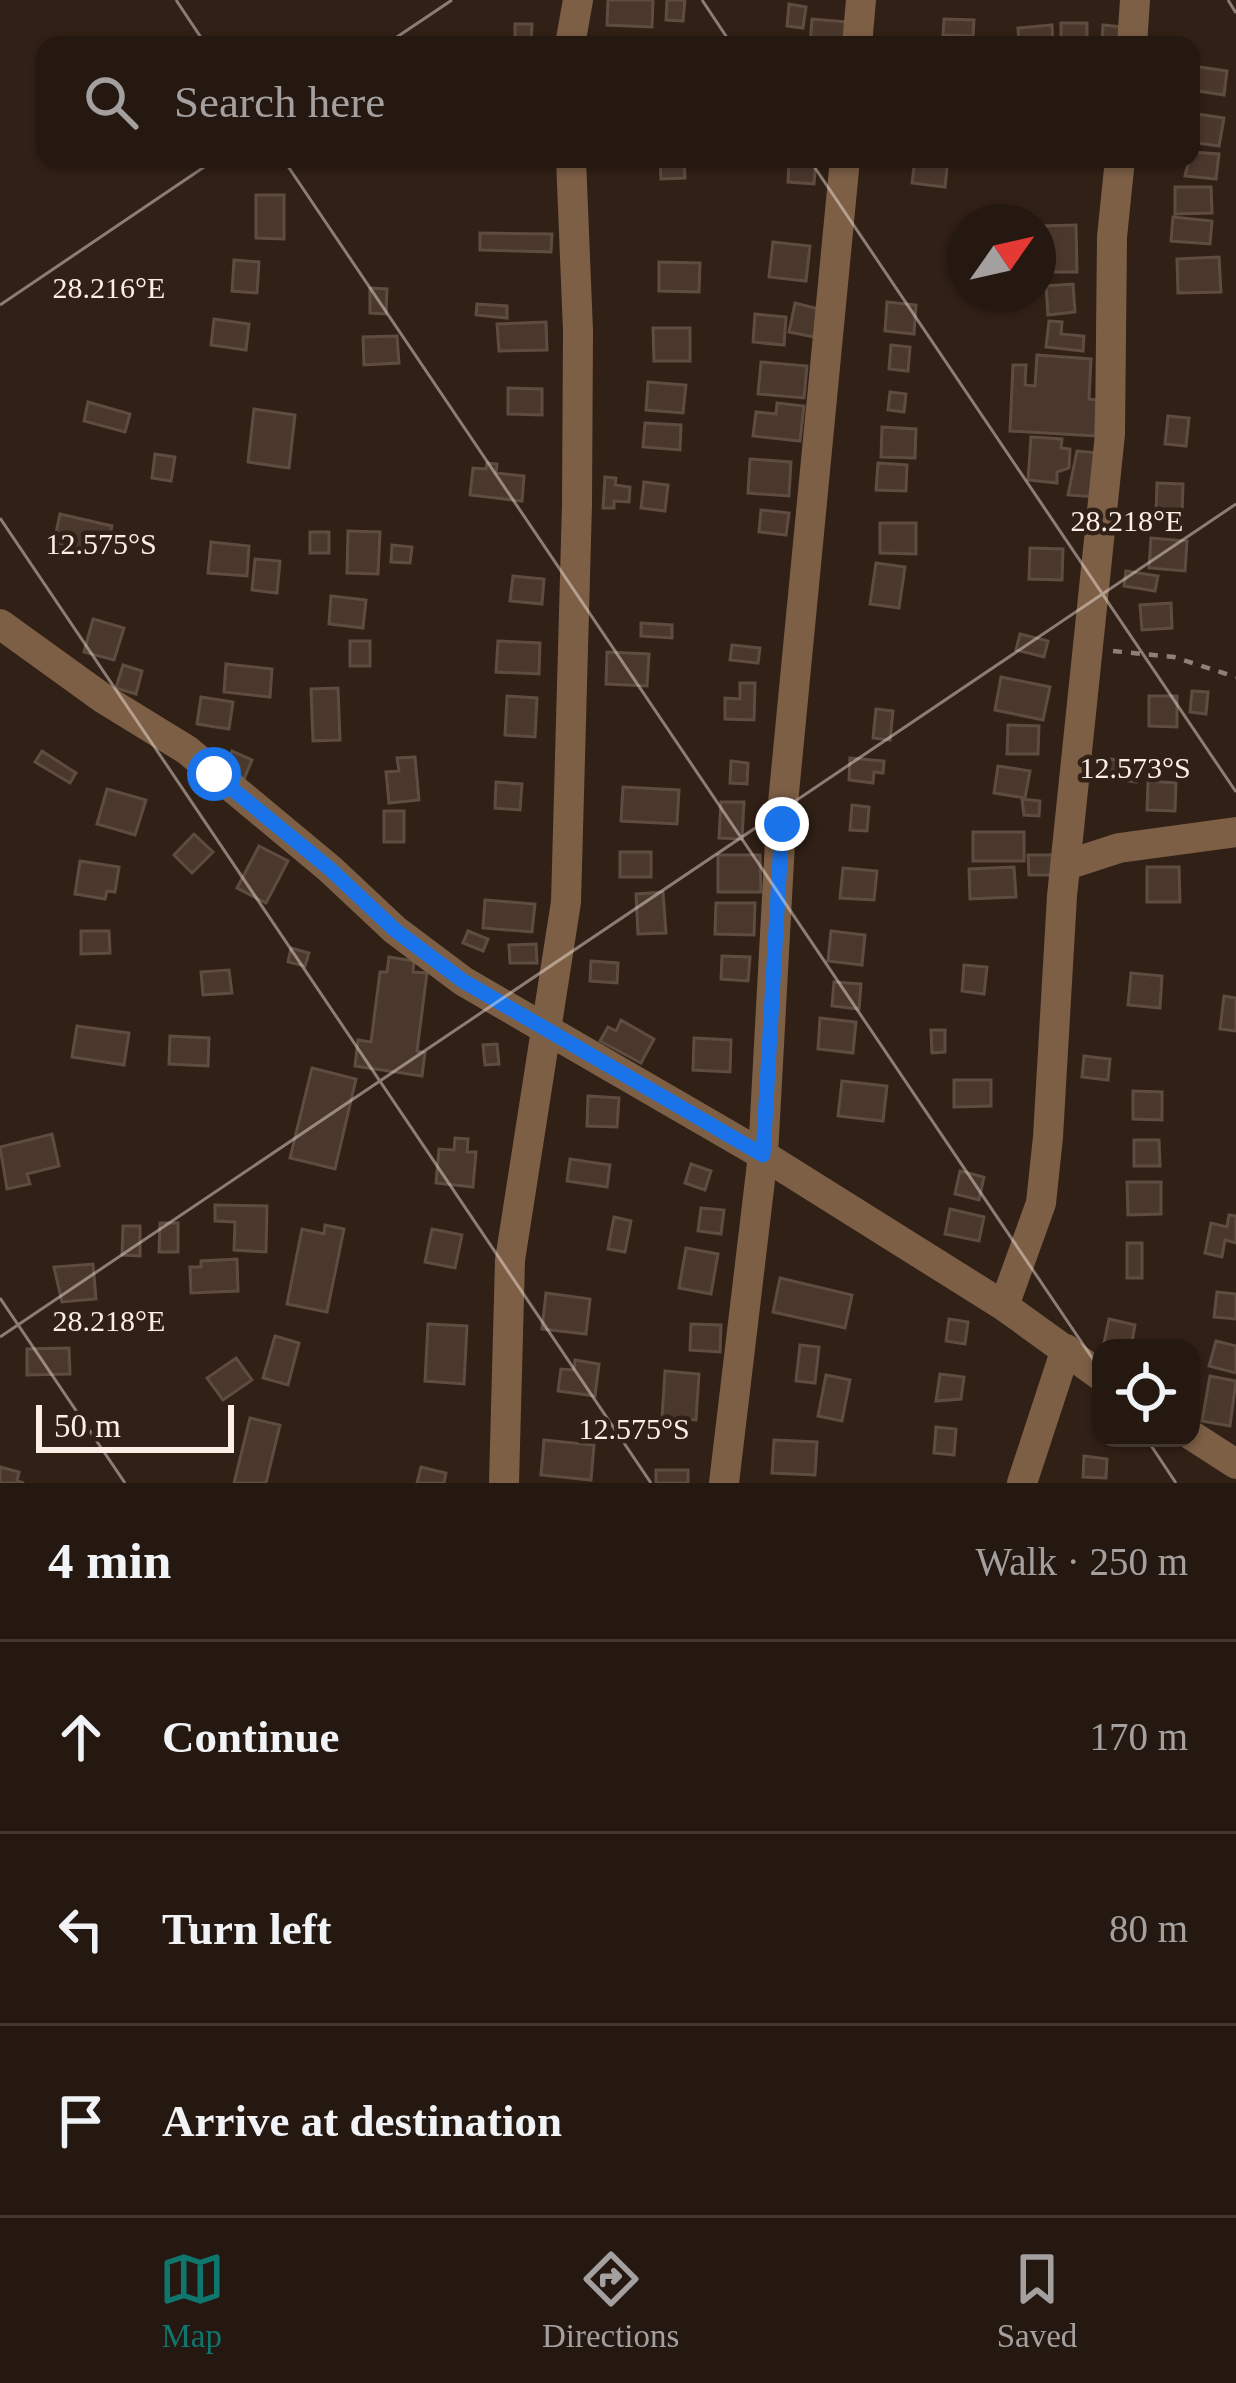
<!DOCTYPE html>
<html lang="en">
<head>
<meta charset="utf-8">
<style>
	:root { --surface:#251810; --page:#2d2119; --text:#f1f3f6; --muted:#a3a09f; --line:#423730; --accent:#0f766e }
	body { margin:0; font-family:"Times New Roman",serif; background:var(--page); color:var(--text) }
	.controls { position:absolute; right:36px; bottom:36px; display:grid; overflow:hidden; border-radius:24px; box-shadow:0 3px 9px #0004 }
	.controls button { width:108px; height:108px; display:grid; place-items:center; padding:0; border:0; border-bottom:3px solid var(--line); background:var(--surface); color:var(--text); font:60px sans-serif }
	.compass { position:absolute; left:948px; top:204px; width:108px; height:108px; border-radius:50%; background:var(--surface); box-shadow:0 3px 9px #0004; rotate:56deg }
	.scale { position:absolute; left:36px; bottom:30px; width:198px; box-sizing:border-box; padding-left:12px; border:6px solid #faeee7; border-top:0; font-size:33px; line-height:42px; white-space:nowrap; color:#faeee7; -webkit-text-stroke:9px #312016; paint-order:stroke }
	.stop { position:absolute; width:36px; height:36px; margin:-27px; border:9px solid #1a73e8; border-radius:50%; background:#fff }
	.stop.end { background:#1a73e8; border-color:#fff; box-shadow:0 3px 12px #0008 }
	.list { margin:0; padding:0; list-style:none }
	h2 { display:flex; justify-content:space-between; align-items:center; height:156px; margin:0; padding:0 48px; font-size:51px }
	h2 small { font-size:39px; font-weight:400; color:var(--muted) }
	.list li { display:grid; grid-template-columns:78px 1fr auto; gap:36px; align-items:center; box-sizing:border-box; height:192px; padding:0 48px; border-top:3px solid var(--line) }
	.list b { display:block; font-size:45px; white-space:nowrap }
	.list em { font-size:39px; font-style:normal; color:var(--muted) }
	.icon { flex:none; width:66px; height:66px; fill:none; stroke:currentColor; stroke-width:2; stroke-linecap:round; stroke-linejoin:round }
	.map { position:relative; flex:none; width:1236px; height:1483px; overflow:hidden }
	.search { position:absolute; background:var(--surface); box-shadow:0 3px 9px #0004; left:36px; right:36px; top:36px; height:132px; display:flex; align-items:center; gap:30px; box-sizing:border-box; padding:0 42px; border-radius:24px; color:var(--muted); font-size:45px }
	.sheet { height:732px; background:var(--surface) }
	nav { display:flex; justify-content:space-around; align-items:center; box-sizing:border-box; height:168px; border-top:3px solid var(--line); background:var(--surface); font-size:33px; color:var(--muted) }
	nav a { display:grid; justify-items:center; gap:6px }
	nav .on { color:var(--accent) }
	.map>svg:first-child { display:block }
</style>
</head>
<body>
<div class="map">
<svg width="1236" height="1483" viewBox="0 0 1236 1483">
	<rect width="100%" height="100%" fill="#312016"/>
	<path fill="#4b382d" stroke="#5f4c40" stroke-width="3" d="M608,0h45l-1,27 -45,-2z
		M667,0h18l-2,21 -17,-1z
		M789,4l17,3 -3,21 -16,-2z
		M812,19l36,3 -2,23h-36z
		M944,19l30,1 -1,16 -30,-1z
		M1061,23h26v22h-26z
		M515,24h17l-1,21h-16z
		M1052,25l1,20h-34l-1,-17z
		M1103,25l21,2 -2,17 -20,-2z
		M1193,66l34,5 -3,24 -33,-5z
		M1191,113l33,5 -5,28 -28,-4z
		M1191,152l28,2 -3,25 -31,-3z
		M660,159h24l1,19 -24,1z
		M789,159h27l-2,25 -26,-2z
		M915,159h33l-3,28 -33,-4z
		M1175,187h36l1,26 -37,1z
		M256,195h28v44l-28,-1z
		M1173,217l39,4 -2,23 -39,-3z
		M1076,225l1,47h-36l-1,-46z
		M480,233l72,1 -1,18 -71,-2z
		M773,242l37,4 -4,35 -37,-4z
		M1219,257l2,35 -43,1 -1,-34z
		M234,260l25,2 -2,31 -25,-2z
		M659,262l41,1 -1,29 -40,-1z
		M1073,284l2,28 -27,3 -2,-29z
		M370,288l17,1 -1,25 -16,-1z
		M887,302l29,3 -2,29 -29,-3z
		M795,303l24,6 -5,28 -25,-5z
		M477,304l30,2v12l-31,-3z
		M755,314l31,3 -2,28 -31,-3z
		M214,319l35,5 -3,26 -35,-5z
		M1049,321l13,1 -1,12 23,2 -1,15 -37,-4z
		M546,322l1,28 -48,1 -2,-27z
		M653,328h37v33h-36z
		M397,336l2,27 -35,2 -1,-28z
		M891,345l19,2 -2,24 -19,-2z
		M1037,355l54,4 -2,40 8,1 -2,36 -85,-5 3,-66h13l-1,20 10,1z
		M761,362l46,4 -3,32 -46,-4z
		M648,382l38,3 -3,28 -37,-3z
		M508,388l34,1v26l-34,-1z
		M890,392l16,2 -2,18 -16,-2z
		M88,402l42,12 -5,18 -41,-11z
		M777,403l27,3 -4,35 -47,-5 3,-24 20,2z
		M254,409l41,6 -6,53 -41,-6z
		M1168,416l21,2 -3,28 -21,-2z
		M645,423l36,2 -1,25 -37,-3z
		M882,427l34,2 -1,29 -34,-1z
		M1031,437l31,2 -1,9 9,1 -1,19 -12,4v11l-29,-3z
		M1077,451l22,2 -3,44 -28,-2z
		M155,454l20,3 -4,24 -19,-3z
		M750,459l41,3 -2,34 -41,-3z
		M487,463l10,1 -1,9 28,3 -2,25 -52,-6 3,-27 13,1z
		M878,463l29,2 -1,26 -30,-1z
		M605,477l11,1 -1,7 15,2 -1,15 -15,-1v7h-11z
		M644,482l24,3 -3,26 -24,-3z
		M1157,483l26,1 -1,32 -26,-2z
		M761,510l28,3 -3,22 -27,-3z
		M60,514l52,12 -6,28 -52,-12z
		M880,523h36v31l-36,-1z
		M348,531l32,1 -2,42 -31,-1z
		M310,532h19v21h-19z
		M1151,538l36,3 -2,30 -36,-3z
		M211,542l38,4 -2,30 -39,-3z
		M392,545l20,2 -2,16 -19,-1z
		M1030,548l33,1 -1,31 -33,-1z
		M255,559l25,2 -3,32 -25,-3z
		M876,563l29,4 -6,41 -29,-4z
		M1126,571l32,5 -3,15 -31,-5z
		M513,576l31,3 -2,25 -32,-3z
		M331,596l35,4 -3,28 -34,-4z
		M1171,603l1,25 -30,2 -2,-25z
		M93,619l31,9 -10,32 -30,-8z
		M641,623l31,2v13l-31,-2z
		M1020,634l28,7 -4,16 -28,-7z
		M350,641h20v25h-20z
		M498,641l42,2 -1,31 -43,-2z
		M732,645l28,3 -2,15 -28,-3z
		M607,652l42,2 -2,32 -41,-2z
		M226,664l46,5 -2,28 -46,-5z
		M123,665l19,6 -6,23 -20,-6z
		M1001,677l49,10 -7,33 -48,-10z
		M740,683h15l-1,37 -29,-1v-21l15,1z
		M338,688l2,52 -27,1 -2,-52z
		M1192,691l16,1 -2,22 -16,-2z
		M507,696l30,2 -2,39 -30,-2z
		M1149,696h28v31l-28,-1z
		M201,697l32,5 -4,27 -32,-5z
		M876,709l17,2 -3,29 -17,-2z
		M1008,725l31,1 -1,28h-31z
		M42,751l34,22 -6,10 -35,-21z
		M232,751l20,9 -11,26 -18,-15z
		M415,757l4,43 -30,3 -3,-31 13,-1 -2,-13z
		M850,758l34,3 -1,12 -9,-1 -1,11 -24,-3z
		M1111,759l28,5 -3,18 -28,-4z
		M731,761l17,2 -1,21 -17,-1z
		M998,766l32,5 -5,27 -31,-5z
		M1148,781l28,2 -1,28 -28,-1z
		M496,782l26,2 -2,26 -25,-2z
		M623,787l56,3 -2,34 -56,-3z
		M107,789l39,11 -11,35 -38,-11z
		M1022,799l18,2 -1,15 -15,-1z
		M721,802h23l-2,37 -23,-1z
		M852,805l17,2 -2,24 -17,-1z
		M384,811h20v31h-20z
		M973,832h51v29h-51z
		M194,834l19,18 -21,21 -18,-18z
		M259,846l29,15 -22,42 -29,-15z
		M620,852h31v25h-31z
		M718,855h42l1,37h-43z
		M1028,855h26v20h-25z
		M80,861l39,6 -4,25 -8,-1 -2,8 -30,-5z
		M1014,867l2,30 -46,2 -1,-30z
		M1147,867h32l1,35h-33z
		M843,868l34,3 -3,29 -34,-2z
		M663,892l3,41 -28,1 -2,-40z
		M485,900l50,4 -3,28 -49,-4z
		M716,903h39l-1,32 -39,-1z
		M81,931h28l1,22 -29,1z
		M468,931l20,8 -5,12 -20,-8z
		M831,931l34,4 -3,30 -34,-4z
		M536,944l1,19h-27l-1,-18z
		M291,948l18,5 -4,13 -17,-4z
		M722,956l28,1 -2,24 -27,-2z
		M389,957l25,4 -1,11 14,1 -10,78 8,2 -3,23 -67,-10 3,-26 13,2 9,-70h7z
		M591,961l27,2 -1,20 -27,-2z
		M964,965l23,2 -3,27 -22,-3z
		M229,970l3,23 -29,2 -2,-23z
		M1131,973l31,3 -2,32 -32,-3z
		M834,982l27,2 -2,25 -27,-3z
		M1224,996l12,2v33l-16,-2z
		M820,1018l36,4 -3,31 -35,-4z
		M621,1020l33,19 -13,24 -41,-22 8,-14 8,4z
		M77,1026l52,7 -5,32 -52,-8z
		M931,1030h14v22l-13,1z
		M170,1036l39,2 -1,28 -39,-2z
		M694,1038l37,2 -1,32 -37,-2z
		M497,1044l2,20 -14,1 -2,-20z
		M1084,1056l26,3 -2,21 -26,-3z
		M312,1068l44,11 -21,90 -45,-11z
		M954,1080h37v26l-37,1z
		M842,1081l45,5 -4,35 -45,-5z
		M1133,1091l29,1v28l-29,-1z
		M588,1096l31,2 -2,29 -30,-1z
		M52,1134l7,32 -32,8 3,10 -23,5 -7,-42z
		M455,1138l13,1 -1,13h9l-3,35 -37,-4 3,-34 15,1z
		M1134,1140h25l1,26h-26z
		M570,1159l40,6 -3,22 -40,-6z
		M691,1164l20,7 -6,19 -20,-7z
		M960,1171l24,6 -5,23 -24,-6z
		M1127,1182h34v32l-33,1z
		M215,1205l52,1 -1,46 -32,-2 1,-28 -20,-1z
		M701,1208l23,2 -3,24 -23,-3z
		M950,1209l34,8 -5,24 -34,-7z
		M1229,1215l7,1v27l-11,-3 -3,17 -17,-4 6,-30 16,4z
		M614,1217l17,4 -6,31 -17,-3z
		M160,1223h18v29h-19z
		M325,1225l19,4 -17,83 -40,-8 15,-75 22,5z
		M123,1226h17v30l-18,-1z
		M432,1229l30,6 -7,33 -30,-6z
		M1127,1243h15v35h-15z
		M686,1248l32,6 -7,40 -32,-6z
		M237,1259l1,32 -47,2 -1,-26h11v-6z
		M93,1264l3,35 -34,3 -8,-35z
		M780,1278l72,17 -7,33 -72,-16z
		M1217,1292l19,2v25l-22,-2z
		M546,1293l44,6 -4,35 -44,-5z
		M949,1319l19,3 -3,22 -19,-3z
		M1109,1319l26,6 -4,23h-28z
		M428,1324l39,2 -3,58 -39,-3z
		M691,1324l30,1 -1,27 -30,-2z
		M275,1336l24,7 -11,42 -25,-7z
		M1216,1341l20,5v27l-27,-7z
		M800,1345l19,2 -4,36 -19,-2z
		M69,1348l1,26 -43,1v-26z
		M236,1358l16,22 -29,20 -16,-22z
		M575,1360l24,4 -4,32 -37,-5 3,-22 13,1z
		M665,1371l34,3 -3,46 -34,-2z
		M940,1374l24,3 -3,22 -25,2z
		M826,1375l24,5 -8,41 -24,-5z
		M1210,1376l26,5 -6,45 -28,-5z
		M250,1418l30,7 -14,58h-32z
		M936,1427l20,2 -2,26 -20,-2z
		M544,1440l50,5 -3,35 -50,-5z
		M774,1440l43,2 -2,33 -43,-2z
		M1084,1456l23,3 -1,19 -23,-1z
		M0,1467l19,5 -2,9 7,2h-24z
		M421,1467l25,6 -2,10h-27z
		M656,1470h32v13h-32z"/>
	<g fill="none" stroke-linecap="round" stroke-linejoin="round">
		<path stroke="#908178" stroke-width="4.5" stroke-dasharray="9 9" stroke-linecap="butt" d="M1113,651l61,6 62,20"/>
		<path stroke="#7d5f46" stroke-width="30" d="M570,45l8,-45
			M857,45l4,-45
			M1132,45l3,-45
			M0,624l104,75 83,51 143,119 65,61 68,51 300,174 241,151 97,70
			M1067,865l52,-17 117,-16
			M1004,1306l37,-103 7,-66 14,-241 48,-462 2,-197 8,-78
			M1191,1435l45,29
			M504,1483l6,-223 56,-358 11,-398 1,-173 -7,-172
			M724,1483l39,-328 18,-331 64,-665
			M1022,1483l44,-134"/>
	</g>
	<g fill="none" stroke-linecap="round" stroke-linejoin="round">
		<path stroke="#1a73e8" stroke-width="15" d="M214,774l116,95 65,61 68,51 300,174 19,-331"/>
	</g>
	<path fill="none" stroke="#faeee7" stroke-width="3" stroke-opacity="0.45" d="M176,0l30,45M702,0l30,45M1228,0l8,13M385,45l67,-45M283,159l818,1212M809,159l427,633M0,305l216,-146M0,518l651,965M0,1298l125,185M0,1337l1236,-833M1146,1438l30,45"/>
	<g font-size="30" text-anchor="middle" fill="#faeee7" stroke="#312016" stroke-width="9" stroke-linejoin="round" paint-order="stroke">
		<text x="109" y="298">28.216°E</text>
		<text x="1127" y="531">28.218°E</text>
		<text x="101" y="554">12.575°S</text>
		<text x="1135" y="778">12.573°S</text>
		<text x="109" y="1331">28.218°E</text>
		<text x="634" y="1439">12.575°S</text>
	</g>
</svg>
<div class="controls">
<button><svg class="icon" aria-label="locate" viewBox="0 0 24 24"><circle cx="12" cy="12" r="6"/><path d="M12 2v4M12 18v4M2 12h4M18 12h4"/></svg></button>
</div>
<svg class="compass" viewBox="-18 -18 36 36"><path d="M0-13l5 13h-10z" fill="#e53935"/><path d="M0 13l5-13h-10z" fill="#a3a09f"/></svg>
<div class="scale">50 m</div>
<div class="stop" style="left:214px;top:774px"></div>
<div class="stop end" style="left:782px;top:824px"></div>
<div class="search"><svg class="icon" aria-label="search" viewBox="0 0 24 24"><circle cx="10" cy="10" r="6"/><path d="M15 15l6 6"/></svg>Search here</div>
</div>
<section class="sheet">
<h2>4 min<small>Walk · 250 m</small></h2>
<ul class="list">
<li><svg class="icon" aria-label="ahead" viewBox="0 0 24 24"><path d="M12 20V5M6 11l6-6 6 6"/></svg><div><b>Continue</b></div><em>170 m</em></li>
<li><svg class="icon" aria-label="left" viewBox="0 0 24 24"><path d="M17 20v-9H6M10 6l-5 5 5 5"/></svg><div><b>Turn left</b></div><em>80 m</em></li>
<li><svg class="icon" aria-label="arrive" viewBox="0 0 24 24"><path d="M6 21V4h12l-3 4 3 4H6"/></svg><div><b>Arrive at destination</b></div></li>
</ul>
</section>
<nav>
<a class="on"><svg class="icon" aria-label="map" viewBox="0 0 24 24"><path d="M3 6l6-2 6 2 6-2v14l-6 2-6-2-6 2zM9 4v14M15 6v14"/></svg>Map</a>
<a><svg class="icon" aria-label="directions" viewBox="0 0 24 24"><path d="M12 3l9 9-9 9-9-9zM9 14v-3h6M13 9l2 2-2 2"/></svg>Directions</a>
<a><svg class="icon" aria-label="saved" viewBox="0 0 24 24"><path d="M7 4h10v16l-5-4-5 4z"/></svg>Saved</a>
</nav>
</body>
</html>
